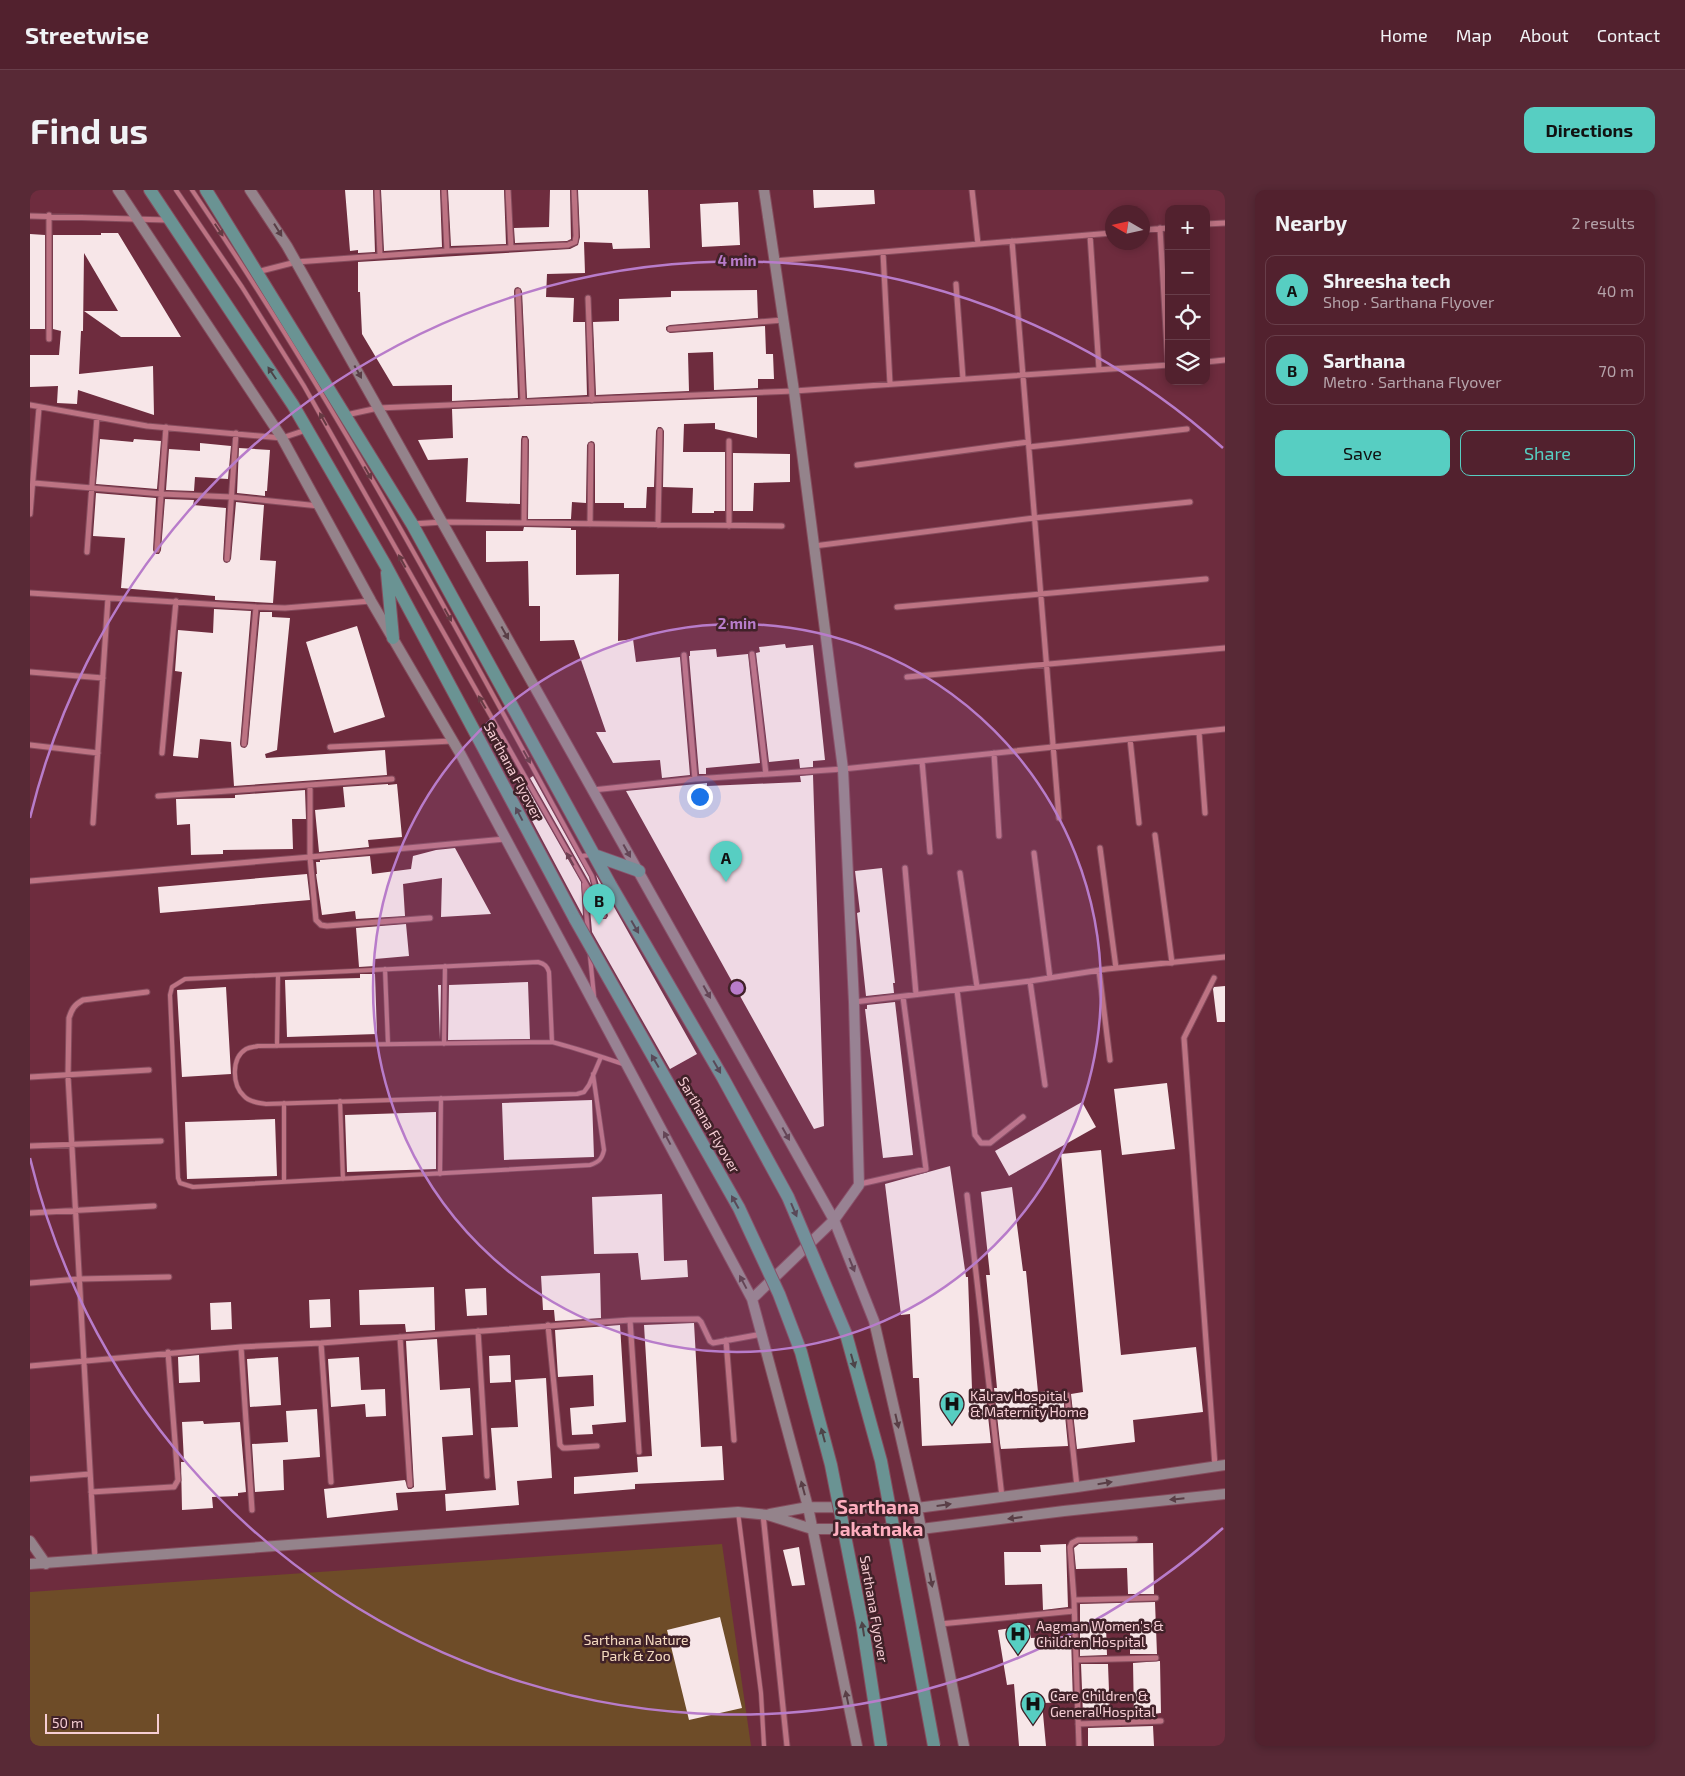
<!DOCTYPE html>
<html lang="en">
<head>
<meta charset="utf-8">
<style>
	:root { --surface:#52212e; --page:#582936; --text:#f1f3f6; --muted:#b5a3aa; --line:#683e4a; --accent:#57cec2 }
	body { margin:0; font-family:"Exo 2",sans-serif; background:var(--page); color:var(--text) }
	.controls { position:absolute; right:15px; top:15px; display:grid; overflow:hidden; border-radius:10px; box-shadow:0 2px 8px #0003 }
	.controls button { width:45px; height:45px; display:grid; place-items:center; padding:0; border:0; border-bottom:1px solid var(--line); background:var(--surface); color:var(--text); font:25px sans-serif }
	.compass { position:absolute; left:1075px; top:15px; width:45px; height:45px; border-radius:50%; background:var(--surface); box-shadow:0 2px 8px #0003; rotate:279deg }
	.scale { position:absolute; left:15px; bottom:12px; width:114px; box-sizing:border-box; padding-left:5px; border:2px solid #f6cdd4; border-top:0; font-size:14px; line-height:18px; white-space:nowrap; color:#f6cdd4; -webkit-text-stroke:4px #402128; paint-order:stroke }
	.you { position:absolute; left:669px; top:606px; width:18px; height:18px; margin:-12px; border:4px solid #fff; border-radius:50%; background:#1a73e8; box-shadow:0 0 0 8px #1a73e833 }
	.badge { display:grid; place-items:center; width:32px; height:32px; border-radius:50%; background:var(--accent); color:#111; font-size:16px; font-weight:700 }
	.pin { position:absolute; translate:-50% -41px; filter:drop-shadow(0 1px 2px #0008) }
	.pin::after { content:''; position:absolute; top:26px; width:18px; height:15px; background:inherit; clip-path:polygon(0 0,100% 0,50% 100%) }
	.list { margin:0; padding:0; list-style:none }
	h2 { display:flex; justify-content:space-between; align-items:center; height:65px; margin:0; padding:0 20px; font-size:21px }
	h2 small { font-size:16px; font-weight:400; color:var(--muted) }
	.list li { display:grid; grid-template-columns:32px 1fr auto; gap:15px; align-items:center; box-sizing:border-box; height:70px; margin:0 10px 10px; padding:0 10px; border:1px solid var(--line); border-radius:10px }
	.list b { display:block; font-size:19px; white-space:nowrap }
	.list p { margin:0; font-size:16px; white-space:nowrap; color:var(--muted) }
	.list em { font-size:16px; font-style:normal; color:var(--muted) }
	.actions { display:flex; gap:10px; padding:15px 20px }
	.actions a { flex:1; padding:11px 0; border:1px solid var(--accent); border-radius:10px; text-align:center; font-size:18px; color:var(--accent) }
	.actions .main { background:var(--accent); color:#111 }
	.icon { flex:none; width:28px; height:28px; fill:none; stroke:currentColor; stroke-width:2; stroke-linecap:round; stroke-linejoin:round }
	.map { position:relative; flex:none; width:1195px; height:1556px; overflow:hidden; border-radius:10px }
	header { display:flex; align-items:center; gap:30px; box-sizing:border-box; height:70px; padding:0 25px; background:var(--surface); border-bottom:1px solid var(--line) }
	header strong { font-size:24px }
	nav { display:flex; gap:28px; margin-inline-start:auto; font-size:18px }
	.intro { display:flex; align-items:center; justify-content:space-between; box-sizing:border-box; height:120px; padding:0 30px }
	h1 { margin:0; font-size:35px }
	.button { padding:12px 22px; border-radius:10px; background:var(--accent); color:#111; font-size:18px; font-weight:700 }
	main { display:flex; gap:30px; padding:0 30px }
	aside { flex:1; background:var(--surface); border-radius:10px; box-shadow:0 2px 8px #0003 }
	.map>svg:first-child { display:block }
</style>
</head>
<body>
<header>
<strong>Streetwise</strong>
<nav><a>Home</a><a>Map</a><a>About</a><a>Contact</a></nav>
</header>
<div class="intro"><h1>Find us</h1><a class="button">Directions</a></div>
<main>
<div class="map">
<svg width="1195" height="1556" viewBox="0 0 1195 1556">
	<rect width="100%" height="100%" fill="#6e2c3e"/>
	<path fill="#6e4c28" d="M692,1354l29,202h-721v-154z"/>
	<path fill="#f7e6e8" d="M315,0h28l2,62 -17,1v-3l-8,1z
		M351,0h59l2,57 -58,4z
		M418,0h56l2,54 -55,2z
		M520,0h20l1,49 -4,2 -52,2 -1,-15 35,-1z
		M548,0h70l2,58 -37,1 -1,-6 -28,-1 1,31 -38,1 -1,23 28,1 -1,24h12l2,73 -60,3 -5,-107 -4,-4 -3,1 -1,3 4,107 -66,3v-16l-59,1 -31,-52 -2,-42h-2v-30l212,-13 8,-4 2,-8z
		M783,0h61l1,14 -61,4z
		M708,12l2,43 -38,2 -2,-43z
		M71,43h17l63,104h-60l-37,-26h34l-34,-58 -1,78h-2l-2,43 74,-8 1,49 -76,-25 -1,14 -20,-1 1,-17 -28,1v-32h29l2,-24 -8,-2v-94h48z
		M0,44l15,1v94h-15z
		M727,100l1,28 -88,7 -4,2v3l4,3 95,-7 1,28h7l1,25h-16v9l-44,2 -1,-38 -25,1 1,38 -93,4 -3,-73 26,-1v-22l52,-2v-6z
		M727,207v41l-42,-9v-6l-31,1 -1,28h42v59h-11v2h-22l1,-25 -30,-1 1,-56 -3,-4h-3l-2,4 -2,56h-7l-1,21h-22v-5h-29v-58l-1,-3 -3,-1 -4,4 -1,58 -14,-1 -1,17h-43l1,-79 -2,-4h-5l-1,4 -1,64 -54,-2 2,-44 -40,2 -10,-20 35,-2 -1,-29z
		M70,249l33,3 1,-3 27,2 -4,48 -61,-5z
		M170,253l31,3 -3,33 -33,-2 -1,14 -28,-1 3,-41 31,2z
		M209,258l31,2 -3,41h-2v5l-28,-3z
		M703,263l57,1v28l-36,1 -1,28h-20z
		M66,303l60,5 -3,52 3,4h3l2,-4 4,-51 29,1 -1,5 33,3 -3,51 1,3 3,1 4,-4 5,-57 28,3 -4,55 16,1 -3,42 -58,-3v-4l-94,-8 4,-50 -32,-2z
		M494,337l47,1v2h5v45l43,-1 -1,67 15,-2 3,23 44,-5 10,118 -28,3 -2,-18 -47,3 -17,-31h10l-32,-92 -34,1v-35h-11l-1,-45 -42,1v-31h37z
		M184,419l37,2 -11,133 1,3 4,1 3,-4 12,-132h12v5l18,1 -13,132 -12,4 1,4 119,-8 2,25 -153,11 -3,-44 -31,-3 -2,19 -25,-2 9,-84 -7,-1 3,-41 35,3z
		M327,436l28,91 -51,16 -28,-91z
		M755,454l1,4 27,-3 12,115 -12,1v6l-13,1 -1,-9 -30,3 -13,-109 4,-1 -1,-5z
		M686,459l1,8 31,-3 12,109 -54,5v6h-7l-10,-118h1v-5z
		M783,585l11,351 -10,3 -188,-338 81,-8v3l94,-4 -1,-6z
		M503,586l56,101 2,8 -61,-107z
		M494,592l57,100 2,34 -69,-129z
		M358,594v1l9,-1 5,53 -34,3 1,7 -50,5 -4,-42 30,-3 -2,-20z
		M275,600l1,29h-14l1,30 -70,1v4l-32,1 -1,-31 -13,1 -1,-26 59,-1v-3z
		M425,658l36,66 -50,3 1,-39 -39,6 2,32 -49,3 -1,-8 -33,4 -6,-41h1l-1,-12h4v-2l50,-4 2,18 39,-5 2,-13 23,-6z
		M557,669l110,195 -27,15 -78,-137 -3,-35 13,22h4l2,-3 -12,-41z
		M852,678l13,115h-2l1,10 -28,3 -9,-83 3,-1 -5,-41z
		M277,684l3,26 -150,13 -2,-26z
		M376,734l3,32 -34,3v7l-16,1 -3,-39z
		M330,784h15l2,60 -90,3 -2,-57 75,-2z
		M498,792l2,57 -82,1 1,-55z
		M408,795h3l-1,55z
		M1195,796v36h-8l-4,-33 1,-2z
		M196,797l5,87 -49,3 -5,-87z
		M865,812l18,153 -30,3 -18,-149h2v-4z
		M1137,893l8,66 -53,6 -8,-66z
		M562,910l2,57 -90,3 -2,-57z
		M1052,912l14,25 -87,49 -14,-25z
		M406,922v57l-89,3 -2,-57z
		M245,929l2,57 -90,3 -2,-57z
		M1071,960l20,205 75,-8 7,65 -70,8 2,22 -58,7 -6,-55 12,-2 -22,-238z
		M920,976l16,111h2l4,112h13l6,54 -69,3 -3,-68h-6l-3,-64 -9,1 -16,-131z
		M982,997l11,84h3l12,121 20,-1v4h5l5,51 -67,3 -1,-6 -6,-55h3l-11,-113h4l-9,-83z
		M632,1004l2,67 23,-1 1,17 -47,3 -3,-27 -44,1 -2,-57z
		M570,1083l1,45 -46,3 -1,-11h-11l-2,-34z
		M404,1097l1,43 -29,2 -1,-8 -45,1 -1,-35z
		M456,1098l1,27 -20,1 -2,-27z
		M300,1109l1,28 -21,1 -1,-28z
		M201,1112l1,27 -21,1 -1,-27z
		M664,1133l7,124 21,-1 2,34 -89,4v5l-61,5v-17l64,-5 -1,-15 15,-1 -8,-131z
		M590,1135l6,97 -34,3 1,9 -21,1 -2,-27 24,-2 -1,-31 -35,2 -3,-47z
		M407,1149l3,51 30,-2 3,47 -31,2 4,53 -50,3 2,17 -71,8 -3,-29 81,-9 3,9h3l3,-2 -8,-146z
		M169,1165l1,27 -21,1 -1,-26z
		M480,1165l1,27 -21,1 -1,-27z
		M248,1167l3,48 -31,2 -3,-48z
		M329,1167l2,33 24,-1 1,27 -20,1 -1,-13 -34,3 -3,-48z
		M516,1188l6,100 -35,3 2,24 -73,6 -1,-17 51,-4 -5,-62 27,-1 -3,-47z
		M287,1219l3,48 -37,3 1,30 -29,2 -3,-48 36,-2 -2,-31z
		M173,1231l1,3 36,-2 6,70 -8,1v3l-26,1 1,11 -31,2 -1,-48h3l-2,-40z
		M1123,1353l1,51h-26l-1,-26 -51,1 -2,-21 5,-4z
		M1036,1354l2,63 -25,3 -1,-26 -37,1 -1,-33h37l-1,-7z
		M769,1357l6,38 -13,1 -9,-36z
		M1125,1412l2,52h-27v-28h-24l1,29 -27,1v-52z
		M690,1427l22,91 -53,12 -22,-90z
		M1000,1435l1,13 40,-2 2,66 -31,1 4,43h-27l-5,-62 -7,1 -9,-55z
		M1130,1471l1,52 -8,1v3l-19,1 -1,-55z
		M1051,1474h27l2,54 -22,1v-4h-5z
		M1123,1536l1,20h-66v-18z"/>
	<g fill="none" stroke-linecap="round" stroke-linejoin="round">
		<defs>
			<path id="lane" d="M146,0l66,97 62,99 300,530
				M162,0c144,212 266,441 389,666l11,-1
				M551,666l11,20 10,33
				M554,694l4,50
				M560,766l4,40
				M355,779l3,75
				M522,852l-3,-70c-2,-6 -4,-8 -11,-10l-353,17 -13,8 -2,8 8,183 2,5 13,4 397,-22c9,-3 12,-6 14,-15l-11,-76
				M414,854l1,-78
				M247,856l1,-71
				M571,867l-12,28 -5,7 -7,2 -311,10c-7,-1 -17,-2 -22,-8 -12,-11 -13,-38 2,-47 4,-2 8,-2 12,-3l294,-4c24,6 47,14 71,22
				M310,911l3,78
				M410,984l1,-76
				M254,992v-79
				M708,1322l23,181 3,53"/>
			<path id="street" d="M347,0l3,65
				M414,0l3,61
				M478,0l3,58
				M942,0l6,54
				M19,25v124
				M0,26l137,4
				M1176,34l19,-1
				M1130,38l8,137
				M1112,40l27,-2
				M1060,45l9,134
				M982,51l47,577
				M853,62l7,132
				M744,71l338,-28
				M227,82l39,-10 151,-11 121,-6 7,-3 1,-6 -2,-46
				M926,94l7,95
				M488,101l5,111
				M558,108l4,102
				M640,139l113,-9
				M1176,172l19,-2
				M0,215l117,21 135,12 24,-8
				M316,225l32,-7 416,-17 375,-26
				M699,251v85
				M999,257l158,-18
				M827,275l171,-23
				M4,293l128,11 70,3 87,9
				M0,324l9,-106
				M494,333l1,-83
				M382,334l31,-2 339,4
				M560,334l1,-79
				M628,335l2,-94
				M784,356l220,-28 156,-16
				M127,360l9,-123
				M57,362l10,-135
				M197,369l9,-126
				M0,403l226,14 29,1 86,-7
				M867,417l309,-28
				M722,464l14,120
				M654,465l11,124
				M0,482l73,6
				M877,487l318,-29
				M1169,542l6,81
				M1100,549l9,84
				M214,554l12,-137
				M0,555l68,8
				M300,557l122,-6
				M132,563l14,-152
				M964,563l5,83
				M892,571l8,91
				M280,595v72l6,63 5,5 6,1 103,-8
				M563,600l102,-11 148,-10 382,-40
				M128,606l234,-17
				M63,633l15,-225
				M1125,645l17,128
				M1070,658l16,120
				M1004,663l16,125
				M875,678l11,126
				M930,683l17,114
				M0,691l280,-24 195,-18
				M1069,780l11,90
				M1184,788l-30,60 31,428
				M1000,791l15,104
				M927,800l18,145 6,8h9l33,-26
				M824,812l176,-21 77,-12 118,-12
				M0,887l119,-7
				M0,956l131,-5
				M830,994l66,-15 -23,-172
				M937,1005l35,302
				M0,1023l124,-7
				M0,1093l49,-4 90,-2
				M600,1130l9,132
				M518,1135l12,120 3,3h4l30,-2
				M448,1141l9,145
				M370,1147l10,148
				M696,1150l8,100
				M291,1153l10,139
				M211,1157l11,163
				M0,1176l211,-19 80,-4 309,-23 68,-1 3,3 9,19 3,2 49,-9
				M1037,1205l10,92
				M0,1289l60,-5
				M61,1302l81,-5h2l4,-7 -10,-128
				M733,1324l24,232
				M65,1369l-27,-483 1,-58c3,-9 5,-13 14,-18l64,-8
				M1044,1410l82,-2
				M910,1434l134,-13
				M1046,1470l80,-2
				M1048,1534l83,-3
				M1049,1556l-5,-146 -4,-53 2,-4 6,-3 57,-1"/>
			<path id="secondary" d="M88,0l164,248 89,163 90,154 291,544 56,208 49,239
				M220,0l37,56 547,974 40,101 43,187 47,238
				M722,1109l82,-79 25,-35 -5,-183 -11,-233 -49,-378 -30,-201
				M740,1324l38,-7 109,1 160,-21 148,-22
				M0,1351l16,23
				M0,1374l708,-52 30,3 44,14h109l143,-18 161,-17"/>
			<path id="primary" d="M120,0l143,215 93,161 189,353
				M176,0l206,334 198,360
				M357,383l6,65
				M564,665l45,16"/>
		</defs>
		<use href="#lane" stroke="#854c5d" stroke-width="5.5"/>
		<use href="#street" stroke="#854c5d" stroke-width="7"/>
		<use href="#secondary" stroke="#854c5d" stroke-width="12"/>
		<use href="#primary" stroke="#854c5d" stroke-width="14"/>
		<use href="#lane" stroke="#bd7383" stroke-width="4"/>
		<use href="#street" stroke="#bd7383" stroke-width="5"/>
		<use href="#secondary" stroke="#94838b" stroke-width="10"/>
		<use href="#primary" stroke="#6a9393" stroke-width="12"/>
		<defs>
			<path id="primary-bridge" d="M580,694l113,194 65,119 58,137 35,127 53,285
				M545,729l164,289 40,86 22,58 30,113 31,157 19,124"/>
		</defs>
		<use href="#primary-bridge" stroke="#854c5d" stroke-width="14" stroke-linecap="butt"/>
		<use href="#primary-bridge" stroke="#6a9393" stroke-width="12"/>
	</g>
	<defs><path id="oneway-solid" d="M-6-.8H1V-3.2L6.5 0L1 3.2V.8H-6Z" transform="scale(1.25)"/></defs>
	<g fill="#663a43">
		<use href="#oneway-solid" transform="translate(189 40) rotate(56)"/>
		<use href="#oneway-solid" transform="translate(293 229) rotate(-119)"/>
		<use href="#oneway-solid" transform="translate(338 283) rotate(60)"/>
		<use href="#oneway-solid" transform="translate(372 371) rotate(-119)"/>
		<use href="#oneway-solid" transform="translate(418 425) rotate(61)"/>
		<use href="#oneway-solid" transform="translate(452 512) rotate(-120)"/>
		<use href="#oneway-solid" transform="translate(497 567) rotate(61)"/>
		<use href="#oneway-solid" transform="translate(540 669) rotate(-119)"/>
	</g>
	<g fill="#593e46">
		<use href="#oneway-solid" transform="translate(248 40) rotate(58)"/>
		<use href="#oneway-solid" transform="translate(328 182) rotate(61)"/>
		<use href="#oneway-solid" transform="translate(475 443) rotate(61)"/>
		<use href="#oneway-solid" transform="translate(597 661) rotate(61)"/>
		<use href="#oneway-solid" transform="translate(677 802) rotate(61)"/>
		<use href="#oneway-solid" transform="translate(756 944) rotate(61)"/>
		<use href="#oneway-solid" transform="translate(637 948) rotate(-118)"/>
		<use href="#oneway-solid" transform="translate(822 1075) rotate(68)"/>
		<use href="#oneway-solid" transform="translate(713 1092) rotate(-118)"/>
		<use href="#oneway-solid" transform="translate(867 1231) rotate(77)"/>
		<use href="#oneway-solid" transform="translate(1075 1293) rotate(-9)"/>
		<use href="#oneway-solid" transform="translate(773 1298) rotate(-105)"/>
		<use href="#oneway-solid" transform="translate(1147 1309) rotate(174)"/>
		<use href="#oneway-solid" transform="translate(914 1315) rotate(-8)"/>
		<use href="#oneway-solid" transform="translate(985 1328) rotate(173)"/>
		<use href="#oneway-solid" transform="translate(901 1390) rotate(79)"/>
		<use href="#oneway-solid" transform="translate(817 1508) rotate(-102)"/>
	</g>
	<g fill="#4d4348">
		<use href="#oneway-solid" transform="translate(242 183) rotate(-124)"/>
		<use href="#oneway-solid" transform="translate(489 624) rotate(-118)"/>
		<use href="#oneway-solid" transform="translate(605 737) rotate(60)"/>
		<use href="#oneway-solid" transform="translate(625 871) rotate(-120)"/>
		<use href="#oneway-solid" transform="translate(687 877) rotate(60)"/>
		<use href="#oneway-solid" transform="translate(705 1012) rotate(-119)"/>
		<use href="#oneway-solid" transform="translate(764 1020) rotate(67)"/>
		<use href="#oneway-solid" transform="translate(823 1171) rotate(74)"/>
		<use href="#oneway-solid" transform="translate(793 1245) rotate(-105)"/>
		<use href="#oneway-solid" transform="translate(833 1439) rotate(-99)"/>
	</g>
	<circle cx="707" cy="798" r="364" fill="#b87cca" fill-opacity=".12"/>
	<g fill="none" stroke="#b87cca" stroke-width="2.5">
		<circle cx="707" cy="798" r="364"/>
		<path d="M1193 1338A727 727 0 0 1 0 968M0 628A727 727 0 0 1 1193 258"/>
	</g>
	<defs>
		<symbol id="hospital-pin" viewBox="-11 -11 22 30"><path d="M0 17L-7.5 6A9.5 9.5 0 1 1 7.5 6Z" fill="#57cec2" stroke="#402128"/><path d="M-5-5h3v3.5h4V-5h3V5h-3V1.5h-4V5h-3Z" fill="#111"/></symbol>
	</defs>
	<g fill-rule="evenodd">
		<use href="#hospital-pin" x="908" y="1200" width="28" height="38"/>
		<use href="#hospital-pin" x="974" y="1430" width="28" height="38"/>
		<use href="#hospital-pin" x="989" y="1500" width="28" height="38"/>
	</g>
	<g text-anchor="middle" stroke-width="5" stroke-linejoin="round" paint-order="stroke">
		<g font-size="14" fill="#f6cdd4" stroke="#402128">
			<text transform="translate(483 581) rotate(62)" y="5">Sarthana Flyover</text>
			<text transform="translate(679 935) rotate(60)" y="5">Sarthana Flyover</text>
			<text transform="translate(844 1419) rotate(80)" y="5">Sarthana Flyover</text>
		</g>
		<g font-size="14" fill="#f6cdd4" stroke="#402128" text-anchor="start">
			<text x="940" y="1211">Kalrav Hospital<tspan x="940" dy="16">&amp; Maternity Home</tspan></text>
			<text x="1006" y="1441">Aagman Women's &amp;<tspan x="1006" dy="16">Children Hospital</tspan></text>
			<text x="1020" y="1511">Care Children &amp;<tspan x="1020" dy="16">General Hospital</tspan></text>
		</g>
		<g font-size="14" fill="#f6dbc1" stroke="#402128">
			<text x="606" y="1455">Sarthana Nature<tspan x="606" dy="16">Park &amp; Zoo</tspan></text>
		</g>
		<g font-size="19" font-weight="bold" fill="#feaebf" stroke="#402128">
			<text x="848" y="1324">Sarthana<tspan x="848" dy="22">Jakatnaka</tspan></text>
		</g>
	</g>
	<circle cx="707" cy="798" r="8" fill="#b87cca" stroke="#402128" stroke-width="2.5"/>
	<g font-size="15" text-anchor="middle" font-weight="bold" fill="#b87cca" stroke="#402128" stroke-width="5" stroke-linejoin="round" paint-order="stroke">
		<text x="707" y="76">4 min</text>
		<text x="707" y="439">2 min</text>
	</g>
</svg>
<div class="controls">
<button>+</button>
<button>−</button>
<button><svg class="icon" aria-label="locate" viewBox="0 0 24 24"><circle cx="12" cy="12" r="6"/><path d="M12 2v4M12 18v4M2 12h4M18 12h4"/></svg></button>
<button><svg class="icon" aria-label="layers" viewBox="0 0 24 24"><path d="M12 4l9 5-9 5-9-5zM3 14l9 5 9-5"/></svg></button>
</div>
<svg class="compass" viewBox="-18 -18 36 36"><path d="M0-13l5 13h-10z" fill="#e53935"/><path d="M0 13l5-13h-10z" fill="#b5a3aa"/></svg>
<div class="scale">50 m</div>
<div class="you"></div>
<div class="pin badge" style="left:696px;top:692px">A</div>
<div class="pin badge" style="left:569px;top:735px">B</div>
</div>
<aside>
<h2>Nearby<small>2 results</small></h2>
<ul class="list">
<li><span class="badge">A</span><div><b>Shreesha tech</b><p>Shop · Sarthana Flyover</p></div><em>40 m</em></li>
<li><span class="badge">B</span><div><b>Sarthana</b><p>Metro · Sarthana Flyover</p></div><em>70 m</em></li>
</ul>
<div class="actions"><a class="main">Save</a><a>Share</a></div>
</aside>
</main>
</body>
</html>
